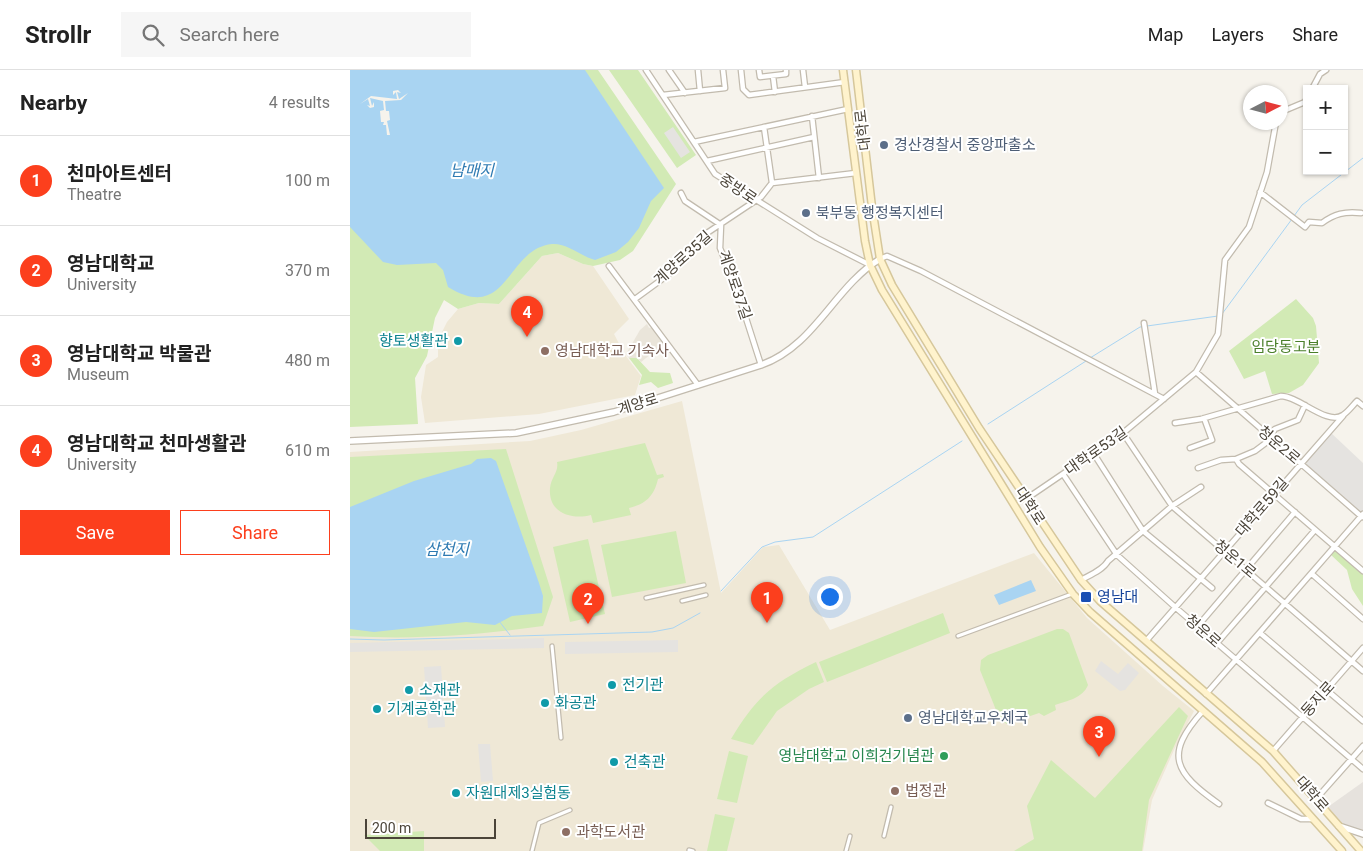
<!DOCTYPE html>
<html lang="en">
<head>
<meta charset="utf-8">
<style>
	:root { --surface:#fff; --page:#f6f6f6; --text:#222; --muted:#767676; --line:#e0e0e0; --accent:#fc3f1d }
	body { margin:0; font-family:Roboto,"Noto Sans KR",sans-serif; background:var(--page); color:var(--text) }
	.controls { position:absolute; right:15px; top:15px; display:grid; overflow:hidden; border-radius:0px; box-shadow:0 1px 4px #0004 }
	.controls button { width:45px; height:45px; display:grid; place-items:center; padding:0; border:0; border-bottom:1px solid var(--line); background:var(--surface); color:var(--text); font:25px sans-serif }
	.compass { position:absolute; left:893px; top:15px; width:45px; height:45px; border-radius:50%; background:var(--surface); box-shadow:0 1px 4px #0004; rotate:84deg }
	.scale { position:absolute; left:15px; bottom:12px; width:131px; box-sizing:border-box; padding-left:5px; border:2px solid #4b4439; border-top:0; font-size:14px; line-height:18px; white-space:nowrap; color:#4b4439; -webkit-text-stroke:4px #fff; paint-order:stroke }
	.you { position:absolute; left:479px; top:526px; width:18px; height:18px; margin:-12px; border:4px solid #fff; border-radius:50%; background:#1a73e8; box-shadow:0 0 0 8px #1a73e833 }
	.badge { display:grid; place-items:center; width:32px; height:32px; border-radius:50%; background:var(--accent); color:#fff; font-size:16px; font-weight:700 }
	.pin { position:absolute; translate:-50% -41px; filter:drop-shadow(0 1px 2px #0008) }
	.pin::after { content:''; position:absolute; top:26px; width:18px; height:15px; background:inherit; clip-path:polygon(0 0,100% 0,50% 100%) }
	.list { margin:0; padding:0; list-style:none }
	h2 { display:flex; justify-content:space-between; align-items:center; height:65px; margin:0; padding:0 20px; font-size:21px }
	h2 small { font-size:16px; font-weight:400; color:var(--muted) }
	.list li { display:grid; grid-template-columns:32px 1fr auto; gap:15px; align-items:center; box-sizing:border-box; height:90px; padding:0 20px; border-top:1px solid var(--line) }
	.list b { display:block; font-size:19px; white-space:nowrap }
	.list p { margin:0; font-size:16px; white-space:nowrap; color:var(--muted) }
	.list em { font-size:16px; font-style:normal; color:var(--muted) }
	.actions { display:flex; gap:10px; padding:15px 20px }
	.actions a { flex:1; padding:11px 0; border:1px solid var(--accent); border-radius:0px; text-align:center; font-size:18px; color:var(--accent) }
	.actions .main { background:var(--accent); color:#fff }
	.icon { flex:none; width:28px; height:28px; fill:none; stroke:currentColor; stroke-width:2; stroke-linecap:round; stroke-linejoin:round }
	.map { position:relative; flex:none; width:1013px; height:781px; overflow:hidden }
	header { display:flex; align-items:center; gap:30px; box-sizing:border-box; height:70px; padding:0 25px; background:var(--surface); border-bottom:1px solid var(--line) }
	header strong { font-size:24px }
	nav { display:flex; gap:28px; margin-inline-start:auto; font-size:18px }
	.search { width:350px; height:45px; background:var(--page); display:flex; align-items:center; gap:12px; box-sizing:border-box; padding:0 18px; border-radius:0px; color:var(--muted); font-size:19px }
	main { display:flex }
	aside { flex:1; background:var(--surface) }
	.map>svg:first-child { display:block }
</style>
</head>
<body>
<header>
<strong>Strollr</strong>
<div class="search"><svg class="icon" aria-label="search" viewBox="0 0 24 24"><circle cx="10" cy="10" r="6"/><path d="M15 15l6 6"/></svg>Search here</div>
<nav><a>Map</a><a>Layers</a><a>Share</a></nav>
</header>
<main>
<aside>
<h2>Nearby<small>4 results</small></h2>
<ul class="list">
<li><span class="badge">1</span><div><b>천마아트센터</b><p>Theatre</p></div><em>100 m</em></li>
<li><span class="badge">2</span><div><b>영남대학교</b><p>University</p></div><em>370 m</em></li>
<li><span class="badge">3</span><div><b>영남대학교 박물관</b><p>Museum</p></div><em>480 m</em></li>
<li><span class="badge">4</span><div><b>영남대학교 천마생활관</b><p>University</p></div><em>610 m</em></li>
</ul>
<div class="actions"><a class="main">Save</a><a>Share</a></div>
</aside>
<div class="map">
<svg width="1013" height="781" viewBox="0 0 1013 781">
	<rect width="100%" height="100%" fill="#f6f3ec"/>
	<path fill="#eae5da" d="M297,254l2,4 4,-1 12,16 -24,19 -3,-4h-9l-3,-4 14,-24z"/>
	<path fill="#e6e2dd" d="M1013,712v52l-24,-8 -14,-17z"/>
	<path fill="#efe8d6" d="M208,183l25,11 10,2 36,53 -15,15 11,21 16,21 -6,19 -96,19 -114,9 -4,-26 5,-32 12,-8v-17l9,-18 11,-13 21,-6 20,1 43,-48z
		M332,331l39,192 42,-46 16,-2 51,85 204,-77 53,65 76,68 31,25 -20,39 -22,50 -9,51h-793v-399l180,-11 51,-11z"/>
	<path fill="#d2eab5" d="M0,0h248l78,114 -43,67 -13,9 -27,6 -10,-2 -25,-11 -16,3 -43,48 -20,-1 -21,6 -14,-9 -9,18 -8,38 -12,22 3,46 -68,3z
		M259,0h29l58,85 -19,13z
		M946,229l17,19 3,8 3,37 -16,22 -14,8 -17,1 -7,-23 -21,8 -15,-28z
		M279,288h8l13,14 20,1 3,10 -15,5 -7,-6 -12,3 3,-10z
		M295,373l12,32 6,-1 1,3 -6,2c-4,17 -12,25 -29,29l2,7 -38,8 -2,-8c-20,5 -43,-2 -41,-27 1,-11 9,-16 7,-26z
		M156,379l47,148 -10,29c-63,9 -129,14 -193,10v-179z
		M326,461l10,52 -74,14 -11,-52z
		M238,469l17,75 -35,8 -17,-75z
		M985,477l28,24v35l-11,-17 -5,-19 -17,-16z
		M593,543l7,20 -123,49 -8,-20z
		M707,559h6l6,4 19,52c-5,13 -21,16 -33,20l1,5 -12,6 -5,-3 -32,11 -7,-4 -20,-50 1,-10 7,-5z
		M466,592l8,20 -15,7 -32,22 -24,34 -22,-6c25,-42 42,-56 85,-77z
		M829,637l9,9 -39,84 -7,51h-128l20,-12 -7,-33 24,-46 44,38z
		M379,681l19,5 -11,47 -20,-4z
		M365,744l20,4 -8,33h-20z
		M74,761v20h-44l-16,-16z"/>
	<path fill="#e5e3e0" d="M323,57l17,25 -9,6 -17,-25z
		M979,361l34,32v51l-2,2 -61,-53z
		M194,568v10l-194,4v-9z
		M328,570v12l-113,2v-12z
		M751,591l17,13 10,-11 11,10 -14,17 -5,1 -25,-20z
		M91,596l4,61 -17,1 -4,-61z
		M128,674h12l3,37 -12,1z"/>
	<path fill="#a9d4f2" d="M0,0h235l79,118 -13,13 -12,27 -11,14 -12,10 -21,8c-15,-4 -27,-17 -43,-16 -47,5 -43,80 -104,43l-5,-17 -7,-7 -39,2 -14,-3 -33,-35z
		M141,388l5,3 43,122 4,13 -1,17 -30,3 -17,9 -29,-3 -92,10 -24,-3v-122l64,-26 57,-17 6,-5z
		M681,510l5,11 -37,14 -5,-10z"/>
	<path fill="#f6f3ec" d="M48,20l3,3 -4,-1 2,7 9,-6 -7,7 -16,1 1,10h3l1,9 -3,1 3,14h-3l-1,-10h-3l1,-3h-3l-1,-11 4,-1 -1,-9 -13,-3 2,8 2,-4v5l-4,1 -3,-3 3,1 -2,-7 -8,5 11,-8 26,3 -1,-7 -3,3v-4z"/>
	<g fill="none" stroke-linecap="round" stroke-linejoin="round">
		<path stroke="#a9d4f2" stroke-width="1" d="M944,146l8,-11 61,-47
			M872,244l70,-95
			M740,288l50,-31 78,-11
			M638,354l98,-63
			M371,521l41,-44 13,-5 38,-5 149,-96
			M149,551l11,14
			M0,569l34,1 268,-8 21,-4 27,-15"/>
		<defs>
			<path id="pedestrian" d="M296,528l58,-13
				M332,531l24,-6
				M608,566l114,-42
				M202,576l9,92
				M534,766l7,-29
				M339,780l4,1
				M182,781l7,-28 31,-13
				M496,781l4,-15"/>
			<path id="minor" d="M296,0l69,104 102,64 53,27
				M319,0l16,23
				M348,0l2,21
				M391,0l2,19 6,6 96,-13
				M409,0l1,7 26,-3v-4
				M453,0l2,17
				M423,6l2,16
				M962,19l8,-15 6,-4
				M313,25l62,-7 -2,-18
				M931,42l24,-10 2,-4
				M462,46l7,62
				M414,57l8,56
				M344,72l154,-33
				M357,91l107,-24
				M910,122l45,35 4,-5 13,1c12,-9 23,-12 39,-10
				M331,123l4,8 36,24 -1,23 16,39 25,78
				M530,189l7,-3 34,15 243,128
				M259,196l89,119
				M285,229l37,-27 32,-37 57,-38 11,-14 84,-10
				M794,253l11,71
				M846,302l166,145
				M825,353l26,-4 80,-23c18,0 46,30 62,19 5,-3 10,-10 14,-14l6,5
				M773,363l49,73 191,165
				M840,378l22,-8 -8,-22
				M744,384l49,77 69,57
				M886,389l3,5 124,107
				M848,398l23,-8 15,-1 19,-8 12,-9 8,-13 23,-9 7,-15
				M713,404l54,81 58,52 188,162
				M676,429l97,-66 73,-61 22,-38 7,-74 24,-33 18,-55 9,-50
				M962,504l51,45
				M731,510c9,-5 22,-10 27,-19l64,-55 29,-19
				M847,557l98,-115
				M910,563l103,88
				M796,571l197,-225
				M867,573l98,-113
				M856,624l157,-180
				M853,641c-40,44 -28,62 16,93
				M923,681l90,-103
				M966,729l47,-53
				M918,733l33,16h12"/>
			<path id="tertiary" d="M0,371l166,-8 98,-21 147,-47c54,-19 73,-78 119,-106
				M989,756l24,8"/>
			<path id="secondary" d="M493,0l22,171 5,24 12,25 158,257 33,47 17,18 172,150 80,89
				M506,0l16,137 8,52 12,26 87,143 102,152 19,21 173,150 88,100"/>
		</defs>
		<use href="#pedestrian" stroke="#c2bbae" stroke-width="5.5"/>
		<use href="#minor" stroke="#c2bbae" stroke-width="7"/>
		<use href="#tertiary" stroke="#c2bbae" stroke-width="8"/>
		<use href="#secondary" stroke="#d6c79b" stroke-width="9"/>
		<use href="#pedestrian" stroke="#fff" stroke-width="3"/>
		<use href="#minor" stroke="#fff" stroke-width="4.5"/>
		<use href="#tertiary" stroke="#fff" stroke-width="5.5"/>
		<use href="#secondary" stroke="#fff3cd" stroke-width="6"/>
	</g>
	<g fill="#5c6f8a" stroke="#fff" stroke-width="2">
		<circle cx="534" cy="75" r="5"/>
		<circle cx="456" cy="143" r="5"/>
		<circle cx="558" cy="648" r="5"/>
	</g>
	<g fill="#0f9aa8" stroke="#fff" stroke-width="2">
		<circle cx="108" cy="271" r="5"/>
		<circle cx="262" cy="615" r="5"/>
		<circle cx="59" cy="620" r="5"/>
		<circle cx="195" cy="633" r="5"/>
		<circle cx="27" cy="639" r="5"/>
		<circle cx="264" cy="692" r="5"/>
		<circle cx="106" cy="723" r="5"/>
	</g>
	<g fill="#8d6e63" stroke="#fff" stroke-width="2">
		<circle cx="195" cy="281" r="5"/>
		<circle cx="545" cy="721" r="5"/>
		<circle cx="216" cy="762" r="5"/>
	</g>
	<rect fill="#1a4fb4" stroke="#fff" stroke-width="2" x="730" y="521" width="12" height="12" rx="2.5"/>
	<circle fill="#2e9e5b" stroke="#fff" stroke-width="2" cx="594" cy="686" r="5"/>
	<g text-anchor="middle" stroke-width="4" stroke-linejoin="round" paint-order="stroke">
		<g font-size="15" fill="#4b4439" stroke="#fff">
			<text transform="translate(513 60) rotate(-97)" y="5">대학로</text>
			<text transform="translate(388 119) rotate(34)" y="5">중방로</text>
			<text transform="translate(333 188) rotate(-42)" y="5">계양로35길</text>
			<text transform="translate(385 215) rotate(71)" y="5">계양로37길</text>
			<text transform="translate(288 334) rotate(-17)" y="5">계양로</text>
			<text transform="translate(929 375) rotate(40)" y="5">청운2로</text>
			<text transform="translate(746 381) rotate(-35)" y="5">대학로53길</text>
			<text transform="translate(680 436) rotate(57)" y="5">대학로</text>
			<text transform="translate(912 437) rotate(-49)" y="5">대학로59길</text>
			<text transform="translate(885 489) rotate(40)" y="5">청운1로</text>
			<text transform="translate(853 561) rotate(41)" y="5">청운로</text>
			<text transform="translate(968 629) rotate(-48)" y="5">둥지로</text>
			<text transform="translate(962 724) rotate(49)" y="5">대학로</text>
		</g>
		<g font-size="15" fill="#4e5e75" stroke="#fff" text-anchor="start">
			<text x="544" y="80">경산경찰서 중앙파출소</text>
			<text x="466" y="148">북부동 행정복지센터</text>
			<text x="568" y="653">영남대학교우체국</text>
		</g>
		<g font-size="15" fill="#0d838f" stroke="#fff" text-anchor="start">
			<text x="98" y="276" text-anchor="end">향토생활관</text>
			<text x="272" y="620">전기관</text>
			<text x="69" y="625">소재관</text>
			<text x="205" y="638">화공관</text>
			<text x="37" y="644">기계공학관</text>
			<text x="274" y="697">건축관</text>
			<text x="116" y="728">자원대제3실험동</text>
		</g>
		<g font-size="15" fill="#4a7f2a" stroke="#fff">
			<text x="936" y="282">임당동고분</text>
		</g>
		<g font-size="15" fill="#785e54" stroke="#fff" text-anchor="start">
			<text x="205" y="286">영남대학교 기숙사</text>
			<text x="555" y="726">법정관</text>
			<text x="226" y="767">과학도서관</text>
		</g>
		<g font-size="15" fill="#164399" stroke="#fff" text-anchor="start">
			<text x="747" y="532">영남대</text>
		</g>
		<g font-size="15" fill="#27864d" stroke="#fff" text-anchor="end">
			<text x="584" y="691">영남대학교 이희건기념관</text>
		</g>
		<g font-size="16" font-style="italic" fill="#2e7ab2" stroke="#fff">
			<text x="122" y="106">남매지</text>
			<text x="97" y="485">삼천지</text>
		</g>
	</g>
</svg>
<div class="controls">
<button>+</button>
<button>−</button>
</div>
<svg class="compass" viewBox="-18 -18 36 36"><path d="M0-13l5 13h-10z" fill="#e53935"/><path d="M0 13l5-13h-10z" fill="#767676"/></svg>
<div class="scale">200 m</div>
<div class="you"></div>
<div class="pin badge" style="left:417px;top:553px">1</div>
<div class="pin badge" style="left:238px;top:554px">2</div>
<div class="pin badge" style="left:749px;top:687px">3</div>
<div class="pin badge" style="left:177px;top:267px">4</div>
</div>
</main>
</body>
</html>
